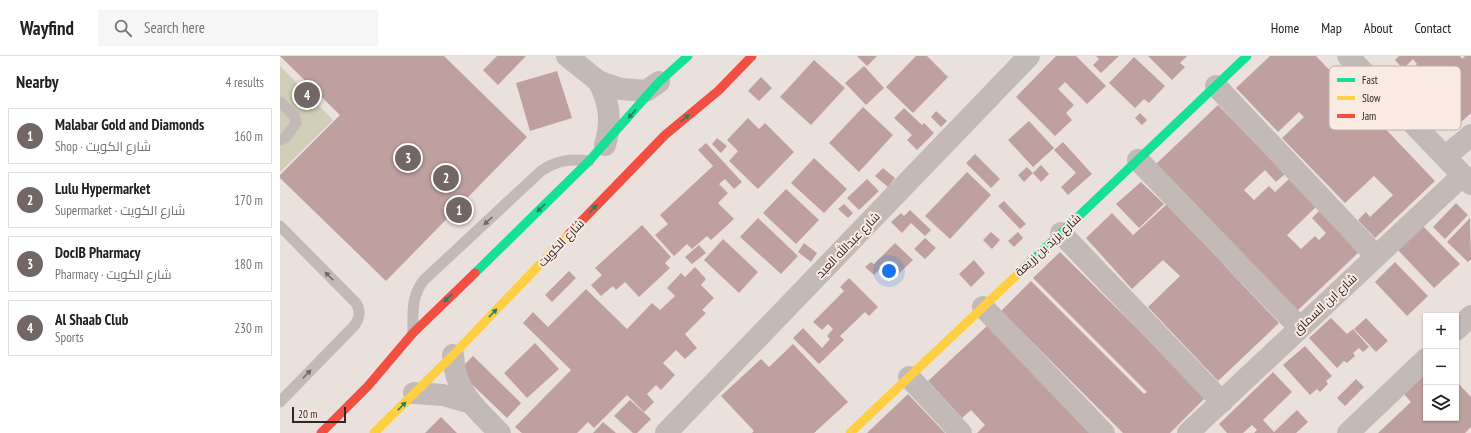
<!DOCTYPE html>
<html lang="en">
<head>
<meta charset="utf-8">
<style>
	:root { --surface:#fff; --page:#f6f6f6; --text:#202124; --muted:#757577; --line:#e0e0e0; --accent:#736765 }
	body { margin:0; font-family:"PT Sans Narrow",Cairo,sans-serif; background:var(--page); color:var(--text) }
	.controls { position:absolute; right:12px; bottom:12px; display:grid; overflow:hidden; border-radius:0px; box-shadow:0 1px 3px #0004 }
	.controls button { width:36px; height:36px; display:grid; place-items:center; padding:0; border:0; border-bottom:1px solid var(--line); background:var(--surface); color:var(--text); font:20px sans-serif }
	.scale { position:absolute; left:12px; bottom:10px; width:54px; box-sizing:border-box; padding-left:4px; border:2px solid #332625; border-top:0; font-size:11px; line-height:14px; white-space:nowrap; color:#332625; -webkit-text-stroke:3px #f9eae2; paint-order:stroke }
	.you { position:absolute; left:609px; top:215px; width:14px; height:14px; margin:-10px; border:3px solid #fff; border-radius:50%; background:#1a73e8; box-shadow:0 0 0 6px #1a73e833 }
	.badge { display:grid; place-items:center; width:26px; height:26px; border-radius:50%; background:var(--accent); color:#fff; font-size:13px; font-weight:700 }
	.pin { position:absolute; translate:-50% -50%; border:2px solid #fff; box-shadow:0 1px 4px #0006 }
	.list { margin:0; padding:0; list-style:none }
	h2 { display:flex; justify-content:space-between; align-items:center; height:52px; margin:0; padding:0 16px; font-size:17px }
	h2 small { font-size:13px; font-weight:400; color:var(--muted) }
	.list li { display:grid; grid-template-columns:26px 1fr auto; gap:12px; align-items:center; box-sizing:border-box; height:56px; margin:0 8px 8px; padding:0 8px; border:1px solid var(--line); border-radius:0px }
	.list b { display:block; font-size:15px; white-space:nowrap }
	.list p { margin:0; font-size:13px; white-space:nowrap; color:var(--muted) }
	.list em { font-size:13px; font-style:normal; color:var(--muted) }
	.icon { flex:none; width:22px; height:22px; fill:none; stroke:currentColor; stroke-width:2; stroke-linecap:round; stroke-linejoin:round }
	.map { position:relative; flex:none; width:1191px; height:377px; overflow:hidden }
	header { display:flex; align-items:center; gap:24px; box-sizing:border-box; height:56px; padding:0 20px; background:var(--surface); border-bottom:1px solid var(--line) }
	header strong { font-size:19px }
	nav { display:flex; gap:22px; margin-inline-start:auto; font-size:14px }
	.search { width:280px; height:36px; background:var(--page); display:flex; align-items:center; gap:10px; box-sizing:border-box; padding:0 14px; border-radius:0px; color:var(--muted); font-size:15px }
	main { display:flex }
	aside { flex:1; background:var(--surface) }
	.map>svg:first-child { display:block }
</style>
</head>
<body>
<header>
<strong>Wayfind</strong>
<div class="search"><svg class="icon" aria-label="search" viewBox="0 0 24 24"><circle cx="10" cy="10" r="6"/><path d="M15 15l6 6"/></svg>Search here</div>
<nav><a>Home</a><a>Map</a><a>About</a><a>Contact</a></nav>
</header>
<main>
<aside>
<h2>Nearby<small>4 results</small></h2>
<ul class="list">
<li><span class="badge">1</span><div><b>Malabar Gold and Diamonds</b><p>Shop · شارع الكويت</p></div><em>160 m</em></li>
<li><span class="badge">2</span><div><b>Lulu Hypermarket</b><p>Supermarket · شارع الكويت</p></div><em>170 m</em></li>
<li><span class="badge">3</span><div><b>DocIB Pharmacy</b><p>Pharmacy · شارع الكويت</p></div><em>180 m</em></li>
<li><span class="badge">4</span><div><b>Al Shaab Club</b><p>Sports</p></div><em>230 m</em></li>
</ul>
</aside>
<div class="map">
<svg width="1191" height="377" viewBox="0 0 1191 377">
	<rect width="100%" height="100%" fill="#ebe1dc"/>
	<path fill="#d0ceb6" d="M0,10l53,54 -53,52z"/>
	<path fill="#bea19e" d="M0,0h164l83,81 -141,144 -106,-103v-3l60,-60z
		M217,0h29l-28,29 -15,-15z
		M577,0h20l-10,10z
		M636,0h11l21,21 -35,36 -27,-26z
		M776,0h20l30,30 -19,18 -22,-22 -7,7 16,16 -8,8 6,7 -17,16 -39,-39z
		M816,0h23l-18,17 -8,-8 6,-6z
		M868,0h39l-7,7 5,4 -13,13z
		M990,0h46l119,125 -60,57 -17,-18 8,-8 4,5 23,-22 -19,-19 -29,27 -63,-65 22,-21 -5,-5 -21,20 -42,-44z
		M1119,0h61l2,3 3,-3h6v57l-12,11 -31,-34 -3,3 -18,-20 10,-9 -4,-5 -10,10 -8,-9z
		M854,1l31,29 -16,17 -5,-4 -9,9 -26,-25z
		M534,4l31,28 -34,37 -31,-28z
		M584,10l20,22 -18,17 -21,-22z
		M277,15l15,47 -42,13 -14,-48z
		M481,21l11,11 -13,13 -11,-10z
		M938,49l67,69 -9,8 -11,-12 -21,20 10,10 15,-14 6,6 14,-13 27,28 -29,28 14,14 14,-13 4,4 7,-7 -14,-15 7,-7 40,41 -62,59 -142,-146z
		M583,51l30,28 -34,37 -30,-29z
		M624,52l18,17 2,-2 10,10 -17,17 -10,-10 5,-5 -18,-17z
		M656,55l11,10 -6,6 -10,-10z
		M860,57l7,7 -5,5 -7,-7z
		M468,62l11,11 6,-6 29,29 -36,37 -29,-28 9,-10 -11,-11z
		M749,65l25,27 -21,19 -25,-27z
		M437,82l10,8 -6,7 -9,-9z
		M783,86l29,32 -24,21 -7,-8 15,-14 -22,-23z
		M426,87l36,39 -8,7 -9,-10 -6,5 9,9 -10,10 16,16 -23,21 -4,-4 -15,13 -5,-5 -13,12 -19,-21 13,-11 -8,-9 53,-49 -15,-16z
		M695,98l25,25 -9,9 -25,-25z
		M534,102l33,31 -23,24 -33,-30z
		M761,109l8,9 -8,8 -8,-9z
		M747,111l6,6 -9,9 -6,-7z
		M603,112l12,10 -7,9 -13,-11z
		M687,116l24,23 -41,44 -25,-23z
		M587,123l12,12 -20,19 -12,-12z
		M861,126l23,22 -25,24 -23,-24z
		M506,133l33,31 -23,24 -33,-31z
		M724,145l22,23 -6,5 -22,-23z
		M888,147l60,57 -5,4 56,59 -61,58 -70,-74 32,-31 -17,-16 -31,29 -46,-51 26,-25 21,22 -14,13z
		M1176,147l12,12 -23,24 -12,-12z
		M564,148l9,9 -5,5 -10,-9z
		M630,154l21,20 -6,6 -14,-13 -9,10 -11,-11 10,-9 3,3z
		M478,162l40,38 -17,18 -41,-37z
		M1190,162l1,41 -3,3 -21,-20z
		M362,169l29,32 -6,6 5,5 -31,29 -14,-15 -9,8 -3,-4 -12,10 -10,-11 11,-10 -7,-7z
		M1142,169l38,39 -26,24 -37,-39z
		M711,176l9,8 -8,9 -9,-9z
		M738,176l5,6 -9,9 -6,-6z
		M645,182l11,10 -11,11 -11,-10z
		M443,183l35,33 -19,21 -35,-33z
		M524,187l13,10 -6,9 -13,-10z
		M615,187l18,17 -22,21 -12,-11 -5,5 -9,-8 6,-5 3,2z
		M419,189l7,8 -14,11 -7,-7z
		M780,196l146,145 -36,36h-47l-122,-122 30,-30 113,113 3,-2 -114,-114z
		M694,204l11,13 -14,14 -12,-13z
		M1115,206l33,34 -21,20 -32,-34z
		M415,211l11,12 -5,6 13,13 -12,12 4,3 -21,21 12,14 -12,11 -9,-9 -13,13 12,12 -14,15 -5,-5 -9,9 7,8 -10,10 -17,-17 -33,33 -6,-6 -11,11h-55l-7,-6 56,-57 -48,-47 10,-11 15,15 38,-38 41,40 25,-26 8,7 15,-14 -8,-8 14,-15 4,4z
		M289,215l7,7 -24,24 -7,-7z
		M569,222l29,29 -9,9 -4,-4 -25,24 4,4 -25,24 -26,-26 10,-10 19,20 8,-9 -3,-3 6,-7 -5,-5 -6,6 -9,-8 31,-31 -4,-4z
		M1051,262l16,16 6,-5 16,18 -6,5 -4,-4 -6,5 2,3 -8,7 -3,-2 -7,7 -28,-30z
		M1086,262l22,23 -12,11 -22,-23z
		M708,269l103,108h-114l8,-8 -14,-15 -9,8 -34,-37z
		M255,287l24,26 -32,29 -23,-25z
		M513,288l55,58 -34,31h-62l2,-2 -33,-35 40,-37 8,8z
		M1025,290l27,30 -6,5 2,3 -8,8 -3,-3 -7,6 -27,-30z
		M193,300l48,47 -14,15 -49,-47z
		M993,316l19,20 -29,28 11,12 23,-22 11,12 -12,11h-42l3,-3 -5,-5 -9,8h-16l-8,-9z
		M1146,317v45h30v-37l15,16v30l-6,6h-87l33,-31 -7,-8z
		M1076,323l8,8 -19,19 -8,-8z
		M628,338l37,39h-78z
		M350,344l21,19 -14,14h-4l-19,-17z
		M161,361l16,16h-32z
		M323,366l13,11h-23z"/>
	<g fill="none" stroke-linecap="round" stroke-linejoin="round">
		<path stroke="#c3b9b6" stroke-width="11" d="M0,46l15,15 1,6 -11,15 -5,2
			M0,170l76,77c5,8 4,15 -2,23l-74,76
			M133,276c0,-19 -2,-36 11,-52l117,-109c15,-10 29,-13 48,-10"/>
		<path stroke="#c3b9b6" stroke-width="22" d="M287,0l31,25 11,4 12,4 25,2 13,-9
			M1068,0l123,128
			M318,25c12,21 14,41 7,64
			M936,30l160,170
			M1165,101l26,-22
			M858,104l162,168
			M781,177l161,169
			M703,251l121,126
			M1176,274l15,-14
			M173,299c2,37 22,53 47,78
			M629,321l52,56
			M134,337l29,2 28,8
			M386,377l363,-377
			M908,377l275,-258
			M1068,377l78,-74"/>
		<path stroke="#16e098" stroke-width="9" d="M740,216l227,-216
			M195,217l114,-112 70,-79 29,-26"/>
		<path stroke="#ffcf43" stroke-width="9" d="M94,377l79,-78 116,-121
			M570,377l170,-161"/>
		<path stroke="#f24e42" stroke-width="9" d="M289,178l96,-99 53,-44 34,-35
			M41,377l47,-47 45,-53 62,-60"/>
	</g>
	<defs><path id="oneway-solid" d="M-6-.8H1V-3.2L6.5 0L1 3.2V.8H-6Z"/></defs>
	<g fill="#24835e">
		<use href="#oneway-solid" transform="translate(352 58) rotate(131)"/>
		<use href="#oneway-solid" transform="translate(405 62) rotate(-40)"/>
		<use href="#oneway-solid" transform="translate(261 152) rotate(136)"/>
		<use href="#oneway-solid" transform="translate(313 153) rotate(-46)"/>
		<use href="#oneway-solid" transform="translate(168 242) rotate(136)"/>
		<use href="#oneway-solid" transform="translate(213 257) rotate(-46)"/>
		<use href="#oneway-solid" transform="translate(122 350) rotate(-45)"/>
	</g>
	<g fill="#746866">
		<use href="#oneway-solid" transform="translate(208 165) rotate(137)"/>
		<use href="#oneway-solid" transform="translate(49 220) rotate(-135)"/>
		<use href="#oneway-solid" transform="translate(27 318) rotate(-46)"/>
	</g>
	<g text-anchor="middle" stroke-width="4" stroke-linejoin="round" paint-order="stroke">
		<g font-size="12" fill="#332625" stroke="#f9eae2">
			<text transform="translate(281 187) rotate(-46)" y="4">شارع الكويت</text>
			<text transform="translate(568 189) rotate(-46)" y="4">شارع عبدالله العبد</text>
			<text transform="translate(768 189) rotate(-43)" y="4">شارع يزيد بن زريعة</text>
			<text transform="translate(1045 248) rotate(-43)" y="4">شارع ابن السماق</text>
		</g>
	</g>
	<rect x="1049" y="10" width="132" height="64" rx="6" fill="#f9eae2" stroke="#beafa9" stroke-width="1"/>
	<rect x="1057" y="22" width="18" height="4" fill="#16e098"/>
	<rect x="1057" y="40" width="18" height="4" fill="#ffcf43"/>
	<rect x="1057" y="58" width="18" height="4" fill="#f24e42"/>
	<g font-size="11" fill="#332625">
		<text x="1082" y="28">Fast</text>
		<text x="1082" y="46">Slow</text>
		<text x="1082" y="64">Jam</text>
	</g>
</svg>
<div class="controls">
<button>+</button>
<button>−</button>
<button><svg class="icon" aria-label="layers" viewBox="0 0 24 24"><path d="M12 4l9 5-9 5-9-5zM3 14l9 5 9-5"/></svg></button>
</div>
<div class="scale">20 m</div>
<div class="you"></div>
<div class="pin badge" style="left:179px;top:154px">1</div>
<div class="pin badge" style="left:166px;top:122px">2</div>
<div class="pin badge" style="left:128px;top:102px">3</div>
<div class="pin badge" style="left:27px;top:39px">4</div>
</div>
</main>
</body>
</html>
